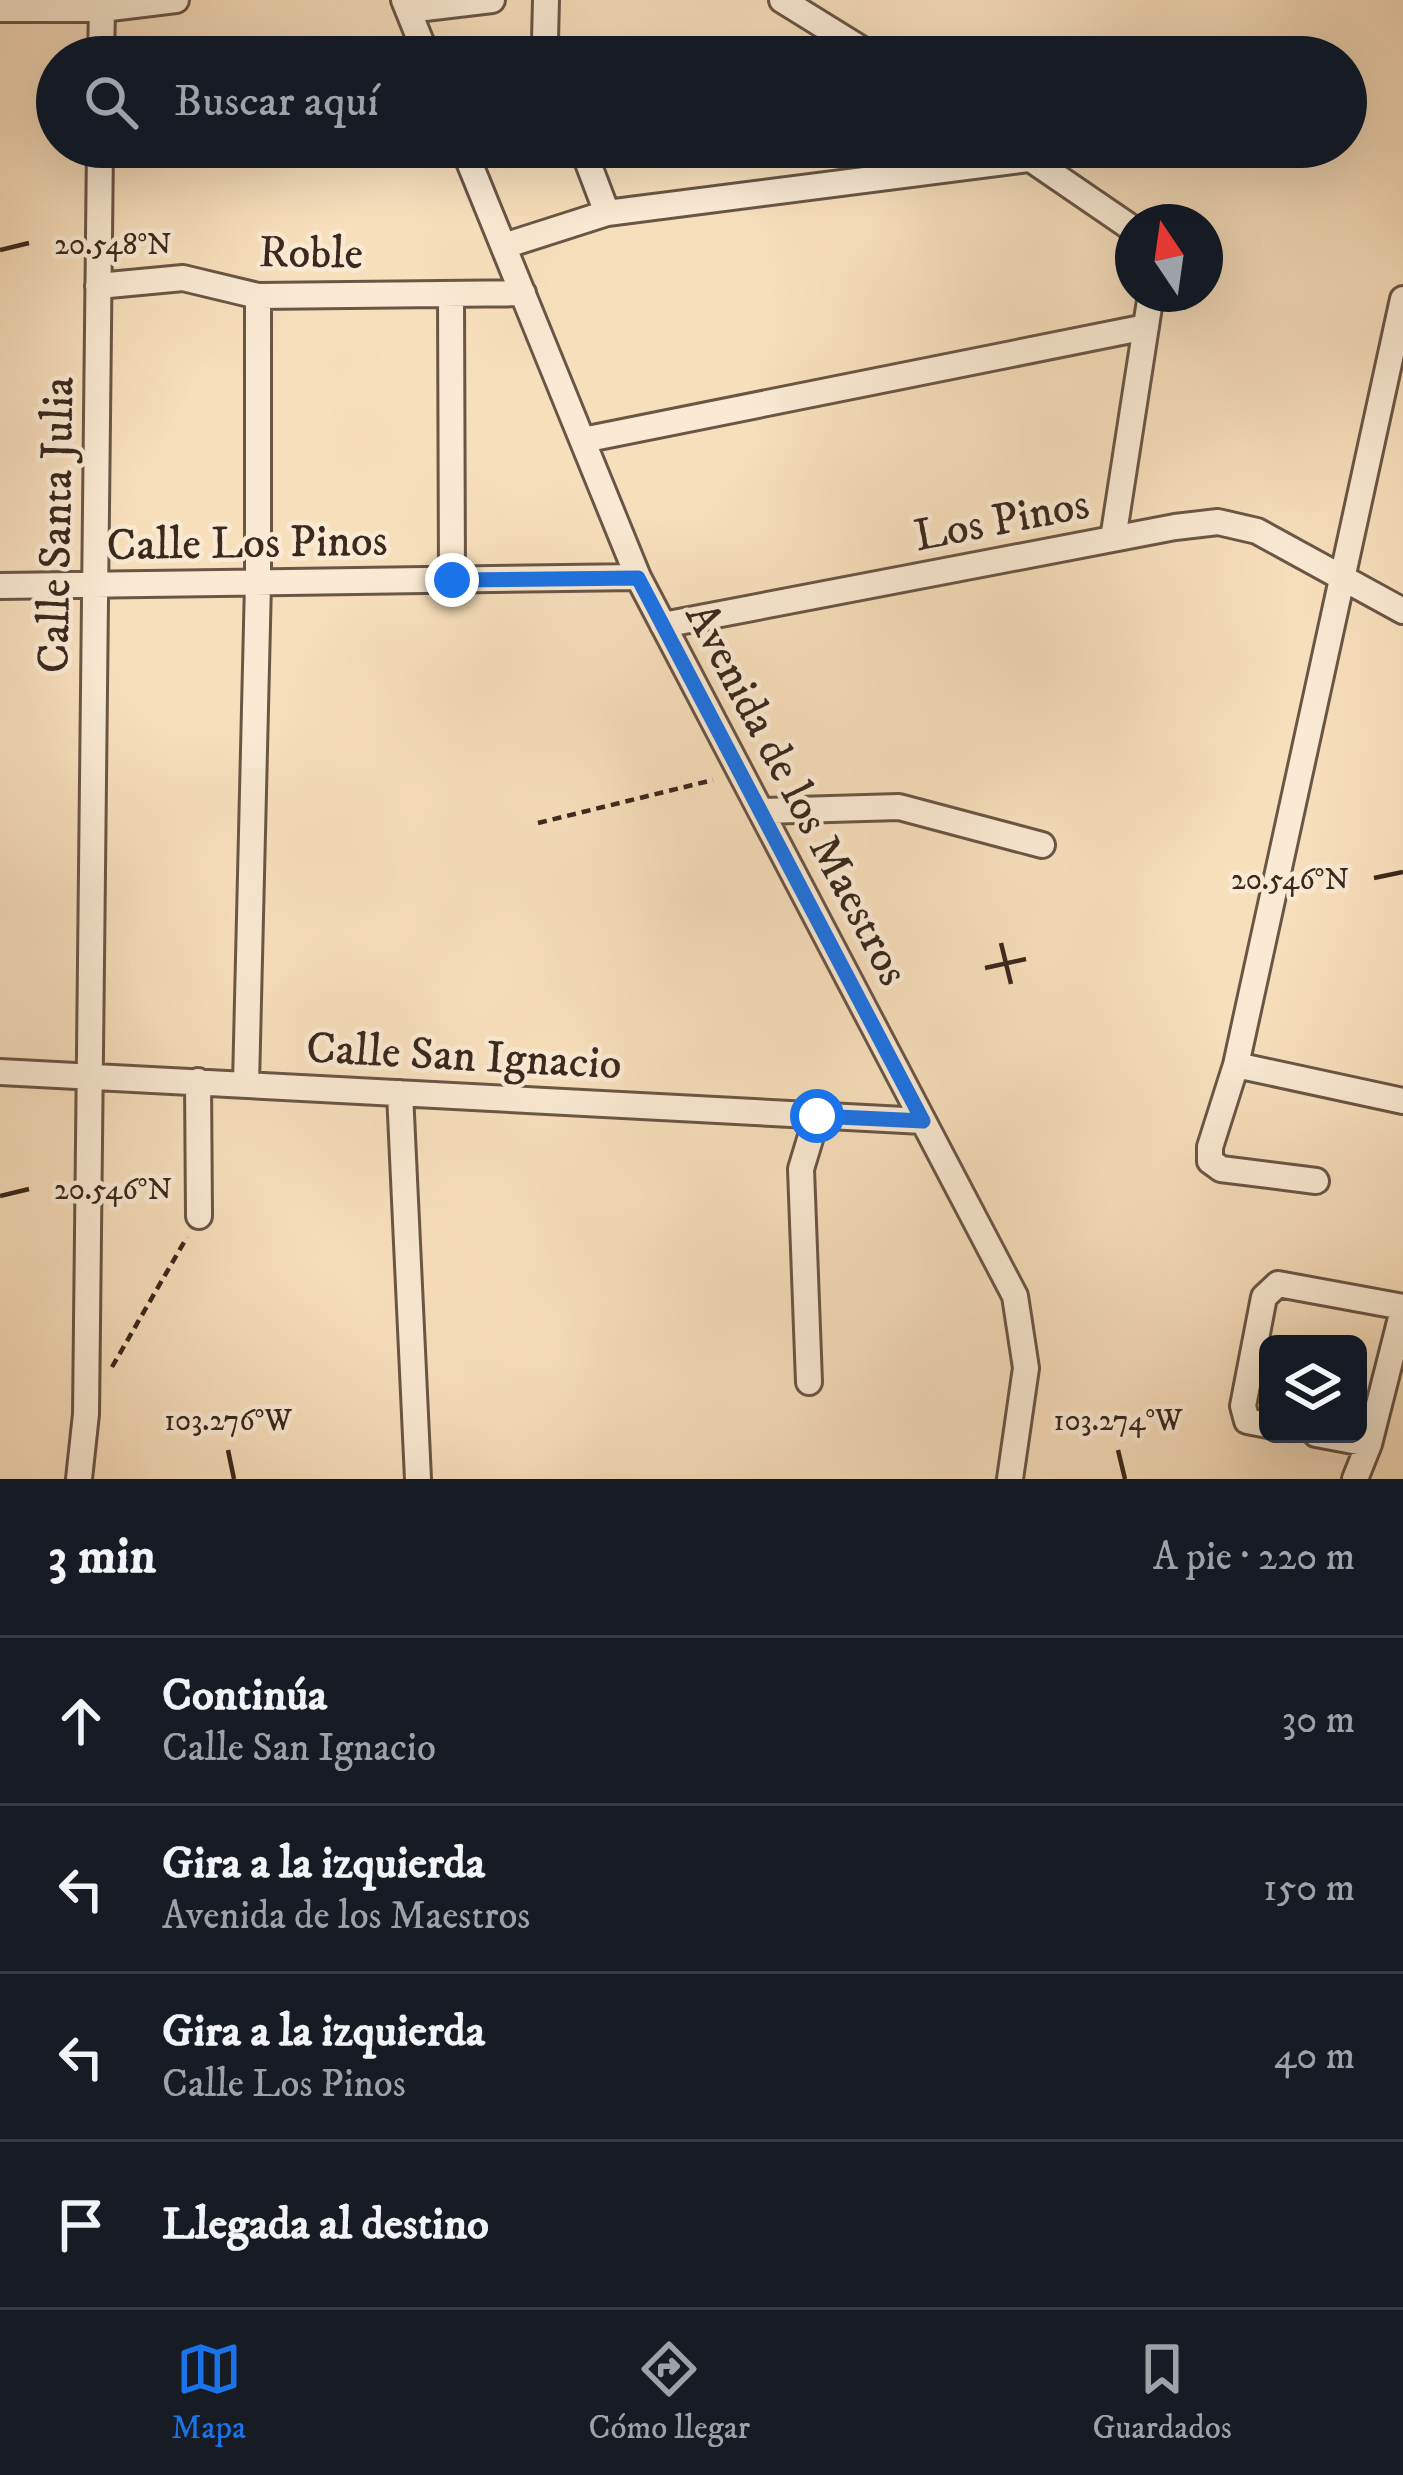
<!DOCTYPE html>
<html lang="es">
<head>
<meta charset="utf-8">
<style>
	:root { --surface:#171b24; --page:#242831; --text:#f1f3f6; --muted:#9ea1a6; --line:#363941; --accent:#1a73e8 }
	body { margin:0; font-family:"IM FELL DW Pica",serif; background:var(--page); color:var(--text) }
	.controls { position:absolute; right:36px; bottom:36px; display:grid; overflow:hidden; border-radius:18px; box-shadow:0 12px 48px #0002 }
	.controls button { width:108px; height:108px; display:grid; place-items:center; padding:0; border:0; border-bottom:3px solid var(--line); background:var(--surface); color:var(--text); font:60px sans-serif }
	.compass { position:absolute; left:1115px; top:204px; width:108px; height:108px; border-radius:50%; background:var(--surface); box-shadow:0 12px 48px #0002; rotate:347deg }
	.stop { position:absolute; width:36px; height:36px; margin:-27px; border:9px solid #1a73e8; border-radius:50%; background:#fff }
	.stop.end { background:#1a73e8; border-color:#fff; box-shadow:0 3px 12px #0008 }
	.list { margin:0; padding:0; list-style:none }
	h2 { display:flex; justify-content:space-between; align-items:center; height:156px; margin:0; padding:0 48px; font-size:51px }
	h2 small { font-size:39px; font-weight:400; color:var(--muted) }
	.list li { display:grid; grid-template-columns:78px 1fr auto; gap:36px; align-items:center; box-sizing:border-box; height:168px; padding:0 48px; border-top:3px solid var(--line) }
	.list b { display:block; font-size:45px; white-space:nowrap }
	.list p { margin:0; font-size:39px; white-space:nowrap; color:var(--muted) }
	.list em { font-size:39px; font-style:normal; color:var(--muted) }
	.icon { flex:none; width:66px; height:66px; fill:none; stroke:currentColor; stroke-width:2; stroke-linecap:round; stroke-linejoin:round }
	.map { position:relative; flex:none; width:1403px; height:1479px; overflow:hidden }
	.search { position:absolute; background:var(--surface); box-shadow:0 12px 48px #0002; left:36px; right:36px; top:36px; height:132px; display:flex; align-items:center; gap:30px; box-sizing:border-box; padding:0 42px; border-radius:66px; color:var(--muted); font-size:45px }
	.sheet { height:828px; background:var(--surface) }
	nav { display:flex; justify-content:space-around; align-items:center; box-sizing:border-box; height:168px; border-top:3px solid var(--line); background:var(--surface); font-size:33px; color:var(--muted) }
	nav a { display:grid; justify-items:center; gap:6px }
	nav .on { color:var(--accent) }
	.map>svg:first-child { display:block }
</style>
</head>
<body>
<div class="map">
<svg width="1403" height="1479" viewBox="0 0 1403 1479">
	<rect width="100%" height="100%" fill="#f8dfbc"/>
	<filter id="stains"><feTurbulence type="fractalNoise" baseFrequency=".00167" numOctaves="4"/><feColorMatrix values="0 0 0 0 .2 0 0 0 0 .09 0 0 0 0 .02 0 0 0 .5 -.17"/></filter>
	<radialGradient id="worn" r=".72"><stop offset=".6" stop-color="#630" stop-opacity="0"/><stop offset="1" stop-color="#630" stop-opacity=".3"/></radialGradient>
	<g fill="none" stroke-linecap="round" stroke-linejoin="round">
		<defs>
			<path id="street" d="M404,0l23,57
				M546,0l-1,40 6,17
				M782,0l92,57
				M0,9h102l74,-9
				M408,10l84,-10
				M101,57l1,-48
				M463,147l175,430 377,719 11,72 -16,111
				M582,147l25,66
				M1016,149l117,80
				M504,246l103,-33 421,-54
				M98,286l85,-8 75,18 265,-3
				M451,294l1,286
				M583,440l563,-113
				M1113,539l38,-245
				M0,586l638,-9
				M663,625l512,-98 43,-5 39,9 146,80
				M763,811l136,-4 143,38
				M1236,1065l167,36
				M0,1072l923,49
				M198,1081l1,135
				M246,1084l12,-501v-287
				M400,1093l18,386
				M1316,1181l-95,-12 -11,-8v-14l26,-82 167,-766
				M809,1382l-8,-213 16,-53
				M1268,1425l-21,-4 -4,-15 21,-109 14,-13 125,23
				M1316,1434l53,10
				M79,1479l7,-65 14,-1267
				M1355,1479l14,-35 34,-134"/>
		</defs>
		<use href="#street" stroke="#6a5646" stroke-width="30"/>
		<path stroke="#3b281e" stroke-width="4.5" stroke-dasharray="9 6" stroke-linecap="butt" d="M538,823l175,-43
			M112,1367l75,-130"/>
		<use href="#street" stroke="#faead3" stroke-width="24"/>
	</g>
	<g fill="none" stroke-linecap="round" stroke-linejoin="round">
		<path stroke="#1a73e8" stroke-width="15" d="M452,580l186,-2 285,543 -106,-5"/>
	</g>
	<path fill="none" stroke="#3b281e" stroke-width="4.5" d="M0,250l29,-7M1374,878l29,-6M1001,943l10,41M985,968l41,-9M0,1196l29,-7M228,1450l6,29M1118,1450l7,29"/>
	<g text-anchor="middle" stroke-width="9" stroke-linejoin="round" paint-order="stroke">
		<g font-size="45" fill="#3b281e" stroke="#faead3">
			<text transform="translate(311 251) rotate(1)" y="16">Roble</text>
			<text transform="translate(1001 518) rotate(-11)" y="16">Los Pinos</text>
			<text transform="translate(54 525) rotate(-89)" y="16">Calle Santa Julia</text>
			<text transform="translate(247 541) rotate(-1)" y="16">Calle Los Pinos</text>
			<text transform="translate(799 793) rotate(62)" y="16">Avenida de los Maestros</text>
			<text transform="translate(464 1054) rotate(3)" y="16">Calle San Ignacio</text>
		</g>
	</g>
	<g font-size="30" text-anchor="middle" fill="#3b281e" stroke="#faead3" stroke-width="9" stroke-linejoin="round" paint-order="stroke">
		<text x="113" y="254">20.548°N</text>
		<text x="1290" y="889">20.546°N</text>
		<text x="113" y="1199">20.546°N</text>
		<text x="228" y="1430">103.276°W</text>
		<text x="1118" y="1430">103.274°W</text>
	</g>
	<rect width="100%" height="100%" filter="url(#stains)"/>
	<rect width="100%" height="100%" fill="url(#worn)"/>
</svg>
<div class="controls">
<button><svg class="icon" aria-label="layers" viewBox="0 0 24 24"><path d="M12 4l9 5-9 5-9-5zM3 14l9 5 9-5"/></svg></button>
</div>
<svg class="compass" viewBox="-18 -18 36 36"><path d="M0-13l5 13h-10z" fill="#e53935"/><path d="M0 13l5-13h-10z" fill="#9ea1a6"/></svg>
<div class="stop" style="left:817px;top:1116px"></div>
<div class="stop end" style="left:452px;top:580px"></div>
<div class="search"><svg class="icon" aria-label="search" viewBox="0 0 24 24"><circle cx="10" cy="10" r="6"/><path d="M15 15l6 6"/></svg>Buscar aquí</div>
</div>
<section class="sheet">
<h2>3 min<small>A pie · 220 m</small></h2>
<ul class="list">
<li><svg class="icon" aria-label="ahead" viewBox="0 0 24 24"><path d="M12 20V5M6 11l6-6 6 6"/></svg><div><b>Continúa</b><p>Calle San Ignacio</p></div><em>30 m</em></li>
<li><svg class="icon" aria-label="left" viewBox="0 0 24 24"><path d="M17 20v-9H6M10 6l-5 5 5 5"/></svg><div><b>Gira a la izquierda</b><p>Avenida de los Maestros</p></div><em>150 m</em></li>
<li><svg class="icon" aria-label="left" viewBox="0 0 24 24"><path d="M17 20v-9H6M10 6l-5 5 5 5"/></svg><div><b>Gira a la izquierda</b><p>Calle Los Pinos</p></div><em>40 m</em></li>
<li><svg class="icon" aria-label="arrive" viewBox="0 0 24 24"><path d="M6 21V4h12l-3 4 3 4H6"/></svg><div><b>Llegada al destino</b></div></li>
</ul>
</section>
<nav>
<a class="on"><svg class="icon" aria-label="map" viewBox="0 0 24 24"><path d="M3 6l6-2 6 2 6-2v14l-6 2-6-2-6 2zM9 4v14M15 6v14"/></svg>Mapa</a>
<a><svg class="icon" aria-label="directions" viewBox="0 0 24 24"><path d="M12 3l9 9-9 9-9-9zM9 14v-3h6M13 9l2 2-2 2"/></svg>Cómo llegar</a>
<a><svg class="icon" aria-label="saved" viewBox="0 0 24 24"><path d="M7 4h10v16l-5-4-5 4z"/></svg>Guardados</a>
</nav>
</body>
</html>
